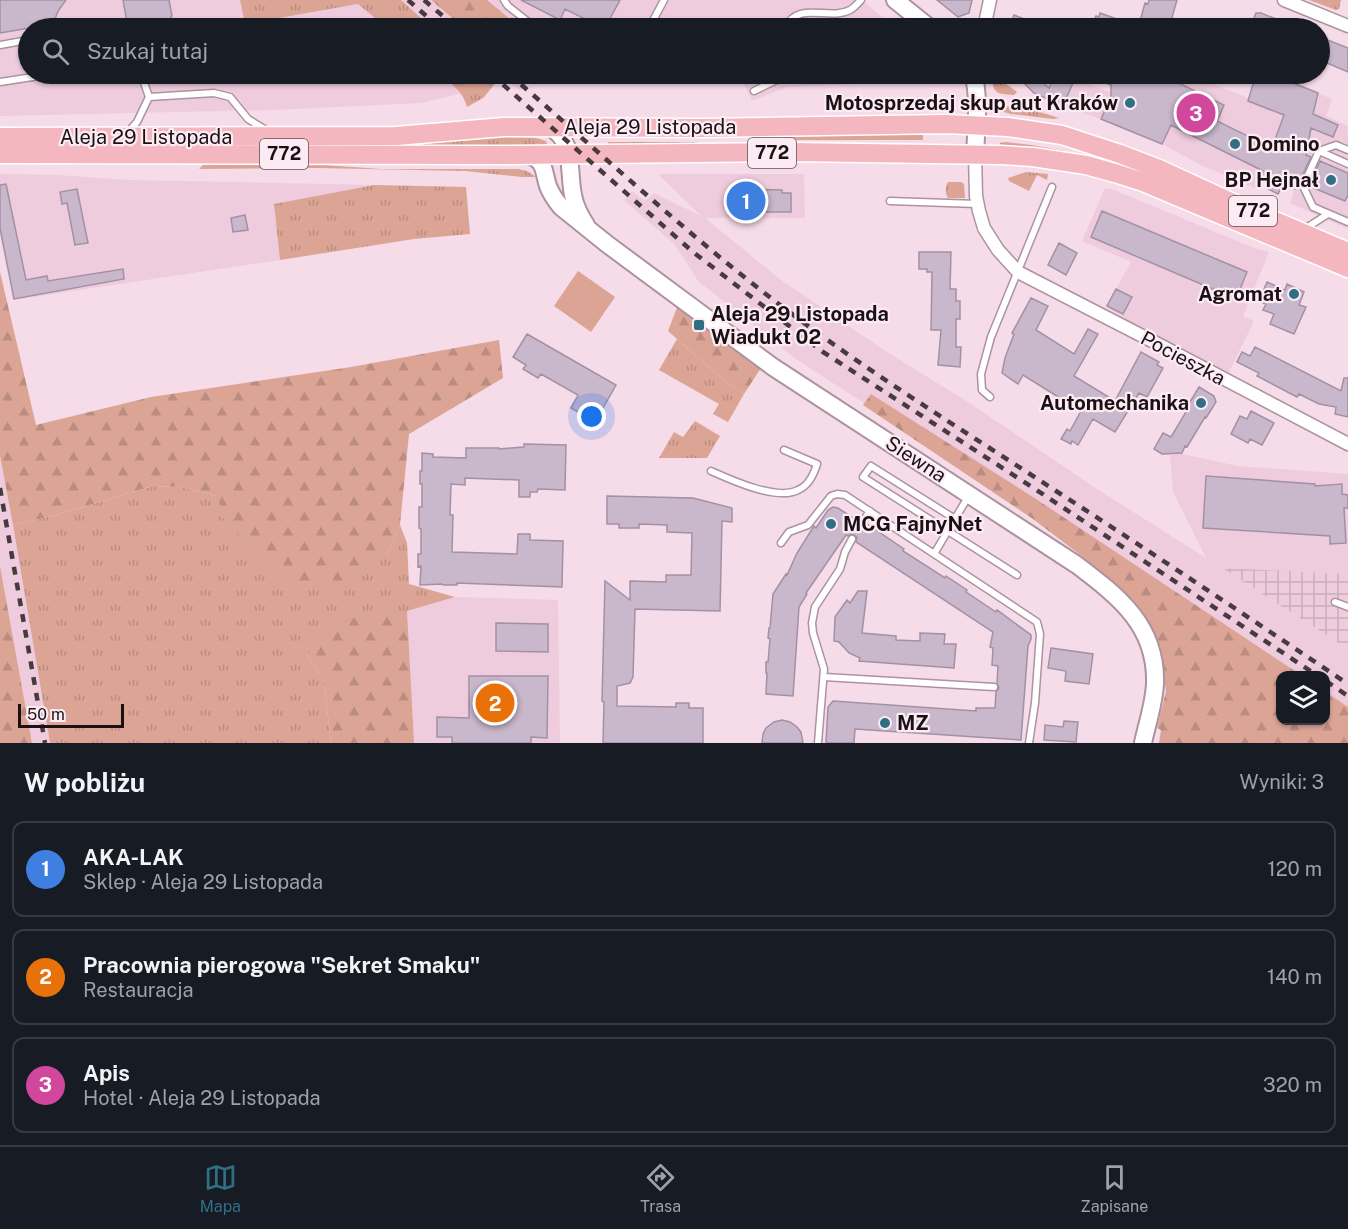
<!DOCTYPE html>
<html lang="pl">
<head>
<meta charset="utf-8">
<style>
	:root { --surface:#171b24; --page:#20242c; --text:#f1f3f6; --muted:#9ea1a6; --line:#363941; --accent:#306e84 }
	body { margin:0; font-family:"Public Sans",sans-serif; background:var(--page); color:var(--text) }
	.controls { position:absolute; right:18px; bottom:18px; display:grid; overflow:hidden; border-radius:12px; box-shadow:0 2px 4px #0004 }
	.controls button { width:54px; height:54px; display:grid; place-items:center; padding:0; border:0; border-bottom:2px solid var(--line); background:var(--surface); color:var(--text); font:30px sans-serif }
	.scale { position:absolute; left:18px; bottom:15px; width:106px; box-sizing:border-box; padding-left:6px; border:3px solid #1a1115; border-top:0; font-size:16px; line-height:21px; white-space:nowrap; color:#1a1115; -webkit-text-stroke:4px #fcebf3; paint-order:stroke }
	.you { position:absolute; left:592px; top:417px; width:21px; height:21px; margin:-15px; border:4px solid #fff; border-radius:50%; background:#1a73e8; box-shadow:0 0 0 9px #1a73e833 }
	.badge { display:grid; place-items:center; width:39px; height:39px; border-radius:50%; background:var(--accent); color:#fff; font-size:20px; font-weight:700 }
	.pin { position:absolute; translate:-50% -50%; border:3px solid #fff; box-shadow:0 2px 6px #0006 }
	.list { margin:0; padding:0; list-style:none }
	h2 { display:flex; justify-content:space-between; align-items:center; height:78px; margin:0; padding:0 24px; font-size:26px }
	h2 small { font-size:20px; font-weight:400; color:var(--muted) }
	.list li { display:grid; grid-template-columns:39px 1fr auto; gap:18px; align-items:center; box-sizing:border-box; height:96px; margin:0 12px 12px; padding:0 12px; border:2px solid var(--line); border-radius:12px }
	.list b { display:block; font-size:22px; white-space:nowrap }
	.list p { margin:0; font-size:20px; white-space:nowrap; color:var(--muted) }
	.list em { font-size:20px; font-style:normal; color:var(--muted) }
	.icon { flex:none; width:33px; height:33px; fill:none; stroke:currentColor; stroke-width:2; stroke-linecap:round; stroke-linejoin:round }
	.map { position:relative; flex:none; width:1348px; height:743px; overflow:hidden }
	.search { position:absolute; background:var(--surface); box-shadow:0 2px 4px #0004; left:18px; right:18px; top:18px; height:66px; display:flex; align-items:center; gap:15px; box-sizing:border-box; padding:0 21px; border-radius:33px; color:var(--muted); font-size:22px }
	.sheet { height:402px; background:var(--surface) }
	nav { display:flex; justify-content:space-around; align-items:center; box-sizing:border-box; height:84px; border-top:2px solid var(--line); background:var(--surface); font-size:16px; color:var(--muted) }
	nav a { display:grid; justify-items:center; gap:3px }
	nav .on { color:var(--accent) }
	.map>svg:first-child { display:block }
</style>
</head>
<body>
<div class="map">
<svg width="1348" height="743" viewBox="0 0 1348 743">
	<defs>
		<pattern id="industrial-grid" width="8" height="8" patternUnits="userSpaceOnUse" patternTransform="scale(1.5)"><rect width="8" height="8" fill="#efccdd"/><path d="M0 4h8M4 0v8" fill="none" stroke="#ccaebd"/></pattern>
		<pattern id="grass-tufts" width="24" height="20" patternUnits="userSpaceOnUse" patternTransform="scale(1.5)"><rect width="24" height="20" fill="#dba495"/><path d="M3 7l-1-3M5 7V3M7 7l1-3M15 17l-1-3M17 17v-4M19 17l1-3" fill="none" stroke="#bb8c80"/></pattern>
		<pattern id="forest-firs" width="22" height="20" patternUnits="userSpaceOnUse" patternTransform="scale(1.5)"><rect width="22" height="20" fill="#dba495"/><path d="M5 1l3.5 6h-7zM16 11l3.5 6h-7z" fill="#bb8c80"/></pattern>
	</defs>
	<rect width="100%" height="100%" fill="#f6dbe8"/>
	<path fill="#efccdd" d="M0,0h240l6,24 112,-20 29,24h-359v46h411l23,19 -41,10 -148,7 -273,6z
		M401,0h30l33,28h-32z
		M487,0h374l36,28h-376z
		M482,74h36l10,7 -8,10 -17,-15 -9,9z
		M739,74h190l-3,7 -139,6 -35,14z
		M1022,74h40l48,18 1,4 -10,23 -38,-13 -19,-8 -26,-20z
		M1165,74h24l59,24 8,-24h16l60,25 -6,17 22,10 -1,8 1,1v94l-58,-26 12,-35 -29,-22 -16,43 -56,-24 -39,-21 10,-21 -24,-13z
		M0,174l58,1 72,5 244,5 -100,19 6,56 -267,40 -13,-66z
		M658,174h146l1,44h-100l76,62 103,70 84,52 129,87 109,69 -33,-66 -3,-37 12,-1 56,12 110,8v100l-125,-5 125,80v70l-22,-15v-28l-43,-1 -487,-316 -98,-78 -23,-36 -51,-45 8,-9 13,10 9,-8 47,23z
		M1105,188l9,2 140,58 15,4 -26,64 11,5 -27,55 -69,-38 -52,-31 25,-45 -49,-21z
		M0,456l13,69 37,218h-18l-32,-177z
		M455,597l103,3 2,143h-147l-6,-132z"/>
	<path fill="url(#industrial-grid)" d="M1222,568l126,6v75z"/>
	<path fill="url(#grass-tufts)" d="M240,0h161l31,28h-45l-29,-24 -113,20z
		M1309,0h32l-2,9 -3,1z
		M439,74h43l12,11 -11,13 -16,9c-4,-16 -16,-23 -28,-33z
		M991,74h2l24,18 -3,3c-20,-1 -20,-2 -23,-21z
		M995,105l32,3 32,10 -6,1 -42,-5 -7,-2z
		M496,135h30l20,6 1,3 -2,2 -138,-1z
		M826,135h97v5h-131l-1,-3z
		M608,142h88l2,1 -91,3z
		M1005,142l26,3 33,6 1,2 -56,-5 -9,-4v-1z
		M282,162l99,7h137l9,2 9,6h-14l-57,-6 -147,-3 -119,1 6,-6z
		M1026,172l22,2 -1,6 -10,-5 -8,16 -20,-10 -1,-3z
		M948,182h13l3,2 1,14h-17c-3,-4 -3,-12 0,-16z
		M374,185l92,2 4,47 -56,5 -134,21 -6,-56z
		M677,339l50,44 17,11 -16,28 -15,-8 6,-10 -60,-34z
		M695,421l25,15 -13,22h-48l15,-26 9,5z
		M153,486l28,1 37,9 169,58 13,-29 7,18 2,41 46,13 -48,14h-37l-63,44 17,26 7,62h-281l-37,-218 43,-10z"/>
	<path fill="url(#forest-firs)" d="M431,0h56l34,28h-57z
		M0,272l36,153 115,-28 200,-30 148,-27 4,38 -94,56 -9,91 -13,29 -31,25 -44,10 -34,-12 -56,-60 -4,-21 -37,-9 -28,-1 -97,29 -43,10 -13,-69z
		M678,305l83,63 -17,26 -17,-11 -59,-52z
		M871,394l165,105 265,176 -21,1v44h46v-28l22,15v36h-189l2,-13 -4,-2 9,-37 -8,-51 -14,-26 -14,-16 -47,-41 -50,-38 -170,-114z
		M0,566l32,177h-32z
		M370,611h37l7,132h-83l-7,-62 -17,-26 17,-24z"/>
	<path fill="#dba495" d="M578,271l37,26 -24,35 -37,-26z"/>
	<path fill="#c9b7cc" stroke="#a291a4" stroke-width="1.5" d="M0,0h66l-8,11 -5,13 -53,9z
		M123,0h46l3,16 -7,9 -30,3 -8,-6z
		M521,0h99l-15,28h-2l-38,-19 -5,11z
		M937,0h35l-3,13 -11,4z
		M1149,0h28l-8,28h-17l-13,-3 6,-22 3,1z
		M1100,13l39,14v1h-48l5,-12 3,1z
		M1256,13h5l37,15h-48z
		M1014,15l33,13h-38z
		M1320,37l28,11v24l-28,-12z
		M1010,74h23l16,14 6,-14h22l-12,27 7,6 -2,2 -36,-16 -11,-11z
		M1083,74h77l64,31 -7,16 55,27 12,-33 -36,-14 8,-27h15l47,19 -5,21 25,11 -5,12 -22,-9 -5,27 5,2 -12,25 -2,-1 -2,8 -12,-4 -5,9 -12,-6 2,-5 -8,-3 3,-9 -92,-46 -9,19 -61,-25 10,-23v-11z
		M1320,161l28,12v22l-3,6 -36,-15z
		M6,184l20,96 21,-4 1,5 75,-12 1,10 -110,20 -14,-71v-43z
		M77,189l11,54 -13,2 -8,-42 -5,1 -2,-12z
		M746,189l36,1v3h9v19h-51v-12h1v-9h4z
		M1102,211l145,61 -11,27 -145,-62z
		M245,215l3,15 -15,2 -2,-14z
		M1059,243l18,10 -11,22 -18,-10z
		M919,252h32l-1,37h6v12h4v18h-4v28h5l-1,20 -22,-2 3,-35h-10l1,-58h-5v-3h-8z
		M1267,282l18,8 2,-6 17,8 -5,13 7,2 -12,27 -24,-10 4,-10 -11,-4 3,-6 -7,-3z
		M1116,289l16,8 -9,17 -16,-8z
		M1031,298l17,8 -12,24 38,24 14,-25 10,5 -24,42 41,25 26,-49 18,10 -2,3 6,3 -16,29 -8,-4 -24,39 -22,-13 -15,26 -6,-4 -1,3 -10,-5 6,-10 3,2 11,-20 -58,-36 -5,9 -16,-11 3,-15 9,-24 -2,-1z
		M527,334l89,51 -21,37 -24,-14 7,-13 -37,-21 -3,4 -15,-9 3,-4 -13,-8z
		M1255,347l86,44 3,-13h4v39l-13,-3 1,-7 -17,-3 -20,-10 -2,3 -40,-21 2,-3 -22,-11 5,-10 8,4z
		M1199,387l15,9 2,6 -10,16 -1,-1 -18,30 -2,-1 -3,7 -20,1 -8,-5 9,-16 8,4 18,-30h-2z
		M1251,411l23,12 -12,22 -12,-6 -2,4 -17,-9 9,-18 7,3z
		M524,444l42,1 -1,45 -27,-1 -1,3h-7v5h-11v-17l-54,-2v7l-14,-1 -1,31h3l-1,37 65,2 1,-20h12v6l33,1 -1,46 -105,-4v2h-14l-1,-1 -22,1 1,-19 -3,1v-13h3v-25l-2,-1v-21h3v-23h-2v-13h2v-18l11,1v3l33,1v-10h33v1l25,-2z
		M1206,476l109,8v2l27,-2v10l6,1v13h-4l2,35 -16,1v-8l-127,-8z
		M607,496l86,2 39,10v14l-10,-1 -2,90 -85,-2 -2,68 -3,6 -13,3v20l59,1v-4h13v5h14v35h-100l1,-41 -2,-1 3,-120 25,19v-19l36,1v-7h25l1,-42 -25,-1v-7l-28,-1v4h-20v-4h-12z
		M833,507l5,1 20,13 3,5h4l2,-2 37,25 -1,2 42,27 1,-2 21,14 -1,2 30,20 1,-2 34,25v4l-3,7 -7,94 -166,-11 -1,14h-28l2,-36 5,-6 143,10v-3h19l1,-16 3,-4 -2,-5 1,-17 -6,-1 1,-17 -3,-1 3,-15 -137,-90 1,-5 -5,-3 -4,2 -2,-1 -40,58 1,1 -8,13 -6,89 -27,-2 1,-21h-1v-11h2l2,-23 -2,-1 1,-10h1l3,-34 13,-20 1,1 10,-22 17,-27 2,2 12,-18z
		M858,591h9l-5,42 34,3v4l24,1v-8l25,1 -1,10h12l-2,24 -95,-7 1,-3 -11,-5 -10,-11 -5,-1 1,-24 12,-17 3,3z
		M496,623l52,1v28l-52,-1z
		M1051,648l42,6 -4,30 -24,-3 1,-10 -18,-3z
		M469,676h79l-1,62 -16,-1v6h-79v-6h-15v-20l32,1z
		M782,720l8,2 7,5 4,5 2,11h-41l1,-9 3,-6 8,-6z
		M1064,721l14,1 -2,20 -32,-2 1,-15 18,2z"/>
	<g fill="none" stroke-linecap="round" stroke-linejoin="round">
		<defs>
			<path id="lane" d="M504,0l4,6 28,22
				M93,28l9,-1 2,1
				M649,28l15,-28
				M785,28c13,-28 43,-7 65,-18 4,-2 8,-7 11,-10
				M0,45l28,-5
				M141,74l8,23
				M787,74l10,4 96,-2
				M0,82l52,-8
				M754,91l33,-16
				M128,132l9,-10 12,-25 65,-4 16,4 18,22 18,11
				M1319,151l17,-6 12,5
				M1348,164l-29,-13 -16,35 10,21 35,15
				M890,201l87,3
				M1303,230l25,-16
				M990,397l-8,-7 -1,-16 10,-37 61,-150
				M711,471c20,9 66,30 87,19 10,-4 16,-16 19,-26l-33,-14
				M955,519l-84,-53 -8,11 154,98
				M863,521l7,-10
				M781,543l8,-11 19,-7 23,-29 6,-2 8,1 192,127 3,12 -5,69 -6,40
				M934,554l34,-57
				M1335,602l13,5
				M824,677l170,10
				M818,743l6,-74 -11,-36 -1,-10 3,-16 25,-38 5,-17 7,-13"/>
			<path id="street" d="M1284,0l64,26
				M984,28l6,-28
				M975,155l1,41 3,15 5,17 14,22 20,22 138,71 192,101"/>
			<path id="secondary" d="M895,0l35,28
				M973,74c7,21 3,58 2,81
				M549,127c26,12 19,44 24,68 2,11 7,21 13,30
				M528,155c18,5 15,16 20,31 3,8 8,15 13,21l46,37 166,123 304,198c42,32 80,61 78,119 -1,20 -8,40 -12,59"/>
			<path id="primary" d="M0,137l396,-1 108,-9 198,1 244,-4 62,3 54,8 58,19 39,15 76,35 113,48
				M0,154l511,1 280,-3 210,3 32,2 53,8 32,9 25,8 205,86"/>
		</defs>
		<use href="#lane" stroke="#ac939f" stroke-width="9"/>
		<use href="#street" stroke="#ac939f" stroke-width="15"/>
		<use href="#secondary" stroke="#ac939f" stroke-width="20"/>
		<use href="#primary" stroke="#fff" stroke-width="21"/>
		<use href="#lane" stroke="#fff" stroke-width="6"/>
		<use href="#street" stroke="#fff" stroke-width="12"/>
		<use href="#secondary" stroke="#fff" stroke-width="16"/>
		<use href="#primary" stroke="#f4b6bf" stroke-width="18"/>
		<path stroke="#473b40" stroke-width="4.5" stroke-dasharray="8 8" stroke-linecap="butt" d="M408,0l32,28
			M424,0l33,28
			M491,74l202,178 130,100 212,137 283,187
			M509,74c95,82 186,168 287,243 83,62 173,117 260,174 98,63 195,128 292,193
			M0,488l45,255
			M1326,681l22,15"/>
	</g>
	<g fill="#306e84" stroke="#fcebf3" stroke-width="2">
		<circle cx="1130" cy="103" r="6"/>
		<circle cx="1235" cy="144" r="6"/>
		<circle cx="1331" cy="180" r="6"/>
		<circle cx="1294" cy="294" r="6"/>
		<rect x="693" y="319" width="12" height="12" rx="3"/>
		<circle cx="1201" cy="403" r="6"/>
		<circle cx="831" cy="524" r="6"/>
		<circle cx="885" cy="723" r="6"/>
	</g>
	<g text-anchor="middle" stroke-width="4.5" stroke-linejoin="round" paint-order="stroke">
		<g fill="#fcebf3" stroke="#5e5258" stroke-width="1.5">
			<rect x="748" y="138" width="48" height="30" rx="4.5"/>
			<rect x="260" y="139" width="48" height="30" rx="4.5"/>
			<rect x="1229" y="196" width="48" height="30" rx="4.5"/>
		</g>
		<g font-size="18" font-weight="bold" fill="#1a1115">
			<text x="772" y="159">772</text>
			<text x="284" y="160">772</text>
			<text x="1253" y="217">772</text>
		</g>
		<g font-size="20" font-weight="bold" fill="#1a1115" stroke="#fcebf3" text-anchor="end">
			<text x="1118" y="110">Motosprzedaj skup aut Kraków</text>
			<text x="1247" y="151" text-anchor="start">Domino</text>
			<text x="1319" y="187">BP Hejnał</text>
			<text x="1282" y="301">Agromat</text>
			<text x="711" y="321" text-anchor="start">Aleja 29 Listopada<tspan x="711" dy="23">Wiadukt 02</tspan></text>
			<text x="1189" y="410">Automechanika</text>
			<text x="843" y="531" text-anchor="start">MCG FajnyNet</text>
			<text x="897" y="730" text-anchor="start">MZ</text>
		</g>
		<g font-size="20" fill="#1a1115" stroke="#fcebf3">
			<text x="650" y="134">Aleja 29 Listopada</text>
			<text x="146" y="144">Aleja 29 Listopada</text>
			<text transform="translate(1183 358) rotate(28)" y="7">Pocieszka</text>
			<text transform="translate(916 459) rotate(33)" y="7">Siewna</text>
		</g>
	</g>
</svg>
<div class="controls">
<button><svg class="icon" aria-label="layers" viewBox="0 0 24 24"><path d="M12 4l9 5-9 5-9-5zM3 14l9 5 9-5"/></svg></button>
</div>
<div class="scale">50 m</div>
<div class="you"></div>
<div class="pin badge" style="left:746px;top:201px;background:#3f7fe0">1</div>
<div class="pin badge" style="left:495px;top:703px;background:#e8710a">2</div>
<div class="pin badge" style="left:1196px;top:113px;background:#d1479c">3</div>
<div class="search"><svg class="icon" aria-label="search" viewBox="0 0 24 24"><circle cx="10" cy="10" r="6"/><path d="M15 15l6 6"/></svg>Szukaj tutaj</div>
</div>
<section class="sheet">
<h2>W pobliżu<small>Wyniki: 3</small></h2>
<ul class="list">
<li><span class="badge" style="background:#3f7fe0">1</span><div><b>AKA-LAK</b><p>Sklep · Aleja 29 Listopada</p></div><em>120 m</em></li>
<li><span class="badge" style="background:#e8710a">2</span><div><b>Pracownia pierogowa &quot;Sekret Smaku&quot;</b><p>Restauracja</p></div><em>140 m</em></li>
<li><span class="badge" style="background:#d1479c">3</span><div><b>Apis</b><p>Hotel · Aleja 29 Listopada</p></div><em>320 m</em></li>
</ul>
</section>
<nav>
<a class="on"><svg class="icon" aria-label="map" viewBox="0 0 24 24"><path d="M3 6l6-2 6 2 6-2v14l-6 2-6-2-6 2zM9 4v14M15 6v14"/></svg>Mapa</a>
<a><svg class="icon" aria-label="directions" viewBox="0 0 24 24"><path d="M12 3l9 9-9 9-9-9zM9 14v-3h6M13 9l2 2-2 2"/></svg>Trasa</a>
<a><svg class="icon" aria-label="saved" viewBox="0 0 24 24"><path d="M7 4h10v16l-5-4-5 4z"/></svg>Zapisane</a>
</nav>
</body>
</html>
